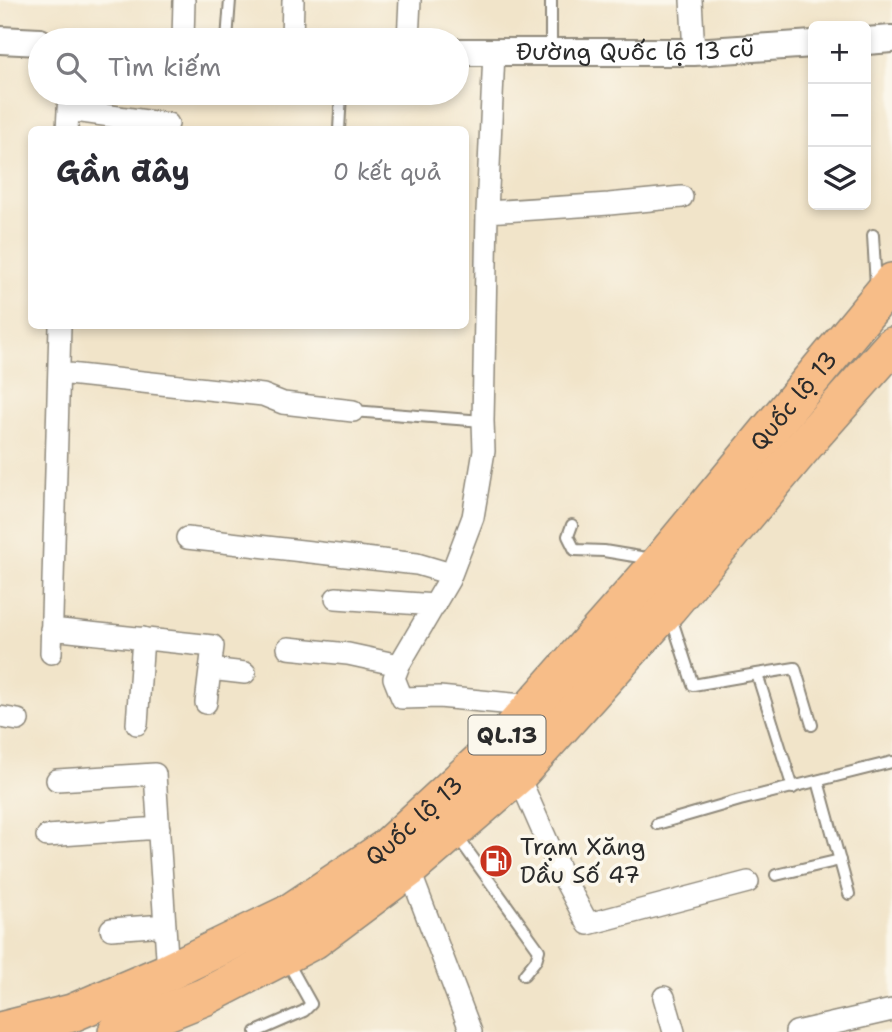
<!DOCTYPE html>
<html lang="vi">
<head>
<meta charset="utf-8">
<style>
	:root { --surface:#fff; --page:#f7f7f7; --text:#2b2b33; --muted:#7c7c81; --line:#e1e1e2 }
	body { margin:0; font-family:"Shantell Sans",sans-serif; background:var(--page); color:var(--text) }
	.controls { position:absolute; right:21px; top:21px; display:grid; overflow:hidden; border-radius:10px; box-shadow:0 4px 10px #0003 }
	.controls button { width:63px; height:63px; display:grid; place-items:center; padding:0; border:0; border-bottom:2px solid var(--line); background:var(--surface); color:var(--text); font:35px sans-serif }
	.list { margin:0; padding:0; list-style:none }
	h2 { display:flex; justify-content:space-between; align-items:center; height:91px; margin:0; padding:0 28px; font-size:30px }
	h2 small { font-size:23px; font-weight:400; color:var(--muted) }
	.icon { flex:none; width:38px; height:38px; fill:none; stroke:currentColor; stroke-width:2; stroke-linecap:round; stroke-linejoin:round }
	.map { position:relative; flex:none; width:892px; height:1032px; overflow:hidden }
	.search { position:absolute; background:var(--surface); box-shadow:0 4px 10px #0003; left:28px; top:28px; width:441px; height:77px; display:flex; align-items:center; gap:18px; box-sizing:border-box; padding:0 24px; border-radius:38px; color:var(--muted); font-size:26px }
	.panel { position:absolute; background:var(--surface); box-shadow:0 4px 10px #0003; left:28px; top:126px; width:441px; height:203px; border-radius:10px }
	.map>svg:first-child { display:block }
</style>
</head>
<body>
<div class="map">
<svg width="892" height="1032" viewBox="0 0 892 1032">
	<rect width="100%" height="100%" fill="#fbf7ec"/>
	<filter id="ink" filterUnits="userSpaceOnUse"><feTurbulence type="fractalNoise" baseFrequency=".0143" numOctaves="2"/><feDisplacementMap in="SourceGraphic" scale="14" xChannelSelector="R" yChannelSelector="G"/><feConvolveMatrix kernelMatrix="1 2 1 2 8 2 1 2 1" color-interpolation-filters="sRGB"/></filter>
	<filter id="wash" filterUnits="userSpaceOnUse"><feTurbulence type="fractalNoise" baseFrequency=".00686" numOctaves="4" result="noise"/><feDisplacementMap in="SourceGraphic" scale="28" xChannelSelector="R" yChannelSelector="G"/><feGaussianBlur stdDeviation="1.57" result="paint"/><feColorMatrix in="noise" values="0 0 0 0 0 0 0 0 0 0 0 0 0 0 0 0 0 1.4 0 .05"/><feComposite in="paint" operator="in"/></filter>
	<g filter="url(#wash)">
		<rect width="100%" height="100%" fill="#f1e4c9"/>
	</g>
	<g filter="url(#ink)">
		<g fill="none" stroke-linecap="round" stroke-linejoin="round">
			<defs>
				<path id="service" d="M551,0v52
					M227,40l3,-40
					M339,130l2,-37
					M873,235l3,51
					M353,411l130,10
					M572,525l-4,11 7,14 29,1 48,8
					M671,617l22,68 64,-11 36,114
					M757,674l38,-6 17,57
					M818,781l31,113
					M657,824l83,-24 152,-38
					M457,836l82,114 -3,10 -12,15
					M776,875l64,-15
					M256,1032l48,-21 7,-7 -24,-43"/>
				<path id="minor" d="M691,0l3,52
					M183,40l1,-40
					M292,40l1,-40
					M408,40l2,-40
					M494,52l-7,160 -4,209 1,30 -11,66 -24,63 -50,85 -5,13 8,20 37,-1 94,9
					M68,110l100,14
					M67,130l2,-37
					M487,212l122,-8 73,-7
					M59,373l204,22 20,8 70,8
					M187,538l230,26 34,10
					M336,598l99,7
					M51,629l162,17 -7,57
					M288,648l60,6 51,11
					M51,653l9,-327
					M210,669l35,4
					M0,717l18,3
					M137,724l6,-86
					M518,775l44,100 26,49 160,-42
					M57,780l98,-6 13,198
					M47,836l112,-8
					M409,869l62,163
					M111,929l54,-4
					M664,997l10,35
					M796,1032l96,-22"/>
				<g id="tertiary">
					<path d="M0,40l40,2"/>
					<path d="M866,41l26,-2"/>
					<path id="s1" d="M457,52h237l119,-8"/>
				</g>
				<g id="trunk">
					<path id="s2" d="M0,1031l72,-18 96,-41 118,-57 100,-67 115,-106 160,-181 231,-279"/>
					<path d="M117,1032l87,-35 110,-57 95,-71 109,-94 150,-167 145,-173 79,-89"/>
				</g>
			</defs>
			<use href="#service" stroke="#8e887a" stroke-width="14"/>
			<use href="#minor" stroke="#8e887a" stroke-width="24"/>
			<use href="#tertiary" stroke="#8e887a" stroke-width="30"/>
			<use href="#trunk" stroke="#8e887a" stroke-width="40"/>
			<use href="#service" stroke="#fff" stroke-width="10"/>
			<use href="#minor" stroke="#fff" stroke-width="21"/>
			<use href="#tertiary" stroke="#fff" stroke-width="26"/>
			<use href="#trunk" stroke="#f7bd88" stroke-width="37"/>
		</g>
	</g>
	<defs>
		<symbol id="fuel-disc" viewBox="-11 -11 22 22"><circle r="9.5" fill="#c8321e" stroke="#fbf7ec"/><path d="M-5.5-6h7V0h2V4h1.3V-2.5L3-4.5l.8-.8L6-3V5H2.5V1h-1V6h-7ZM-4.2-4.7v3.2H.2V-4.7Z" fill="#fff"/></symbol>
	</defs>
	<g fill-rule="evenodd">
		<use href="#fuel-disc" x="477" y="842" width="38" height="38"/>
	</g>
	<g text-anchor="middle" stroke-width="7" stroke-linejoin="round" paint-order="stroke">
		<rect fill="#fbf7ec" stroke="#696865" stroke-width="2" x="468.5" y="715.5" width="77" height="39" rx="5"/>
		<g font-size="23" font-weight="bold" fill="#2b2b2b">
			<text x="507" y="743">QL.13</text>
		</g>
		<g font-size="24" fill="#2b2b2b" stroke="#fbf7ec">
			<text dy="8" stroke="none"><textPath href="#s1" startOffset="178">Đường Quốc lộ 13 cũ</textPath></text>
			<text dy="8" stroke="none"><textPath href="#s2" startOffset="1036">Quốc lộ 13</textPath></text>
			<text dy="8" stroke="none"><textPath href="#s2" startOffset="469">Quốc lộ 13</textPath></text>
		</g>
		<g font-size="24" fill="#2b2b2b" stroke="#fbf7ec" text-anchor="start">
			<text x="520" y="855">Trạm Xăng<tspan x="520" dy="28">Dầu Số 47</tspan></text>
		</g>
	</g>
</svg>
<div class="controls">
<button>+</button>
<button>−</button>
<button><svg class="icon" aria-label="layers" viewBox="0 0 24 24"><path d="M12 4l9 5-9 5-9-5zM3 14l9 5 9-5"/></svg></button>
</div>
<div class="search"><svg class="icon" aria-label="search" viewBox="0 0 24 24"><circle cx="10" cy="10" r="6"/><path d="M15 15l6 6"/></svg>Tìm kiếm</div>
<section class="panel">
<h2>Gần đây<small>0 kết quả</small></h2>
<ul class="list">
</ul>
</section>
</div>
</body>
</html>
